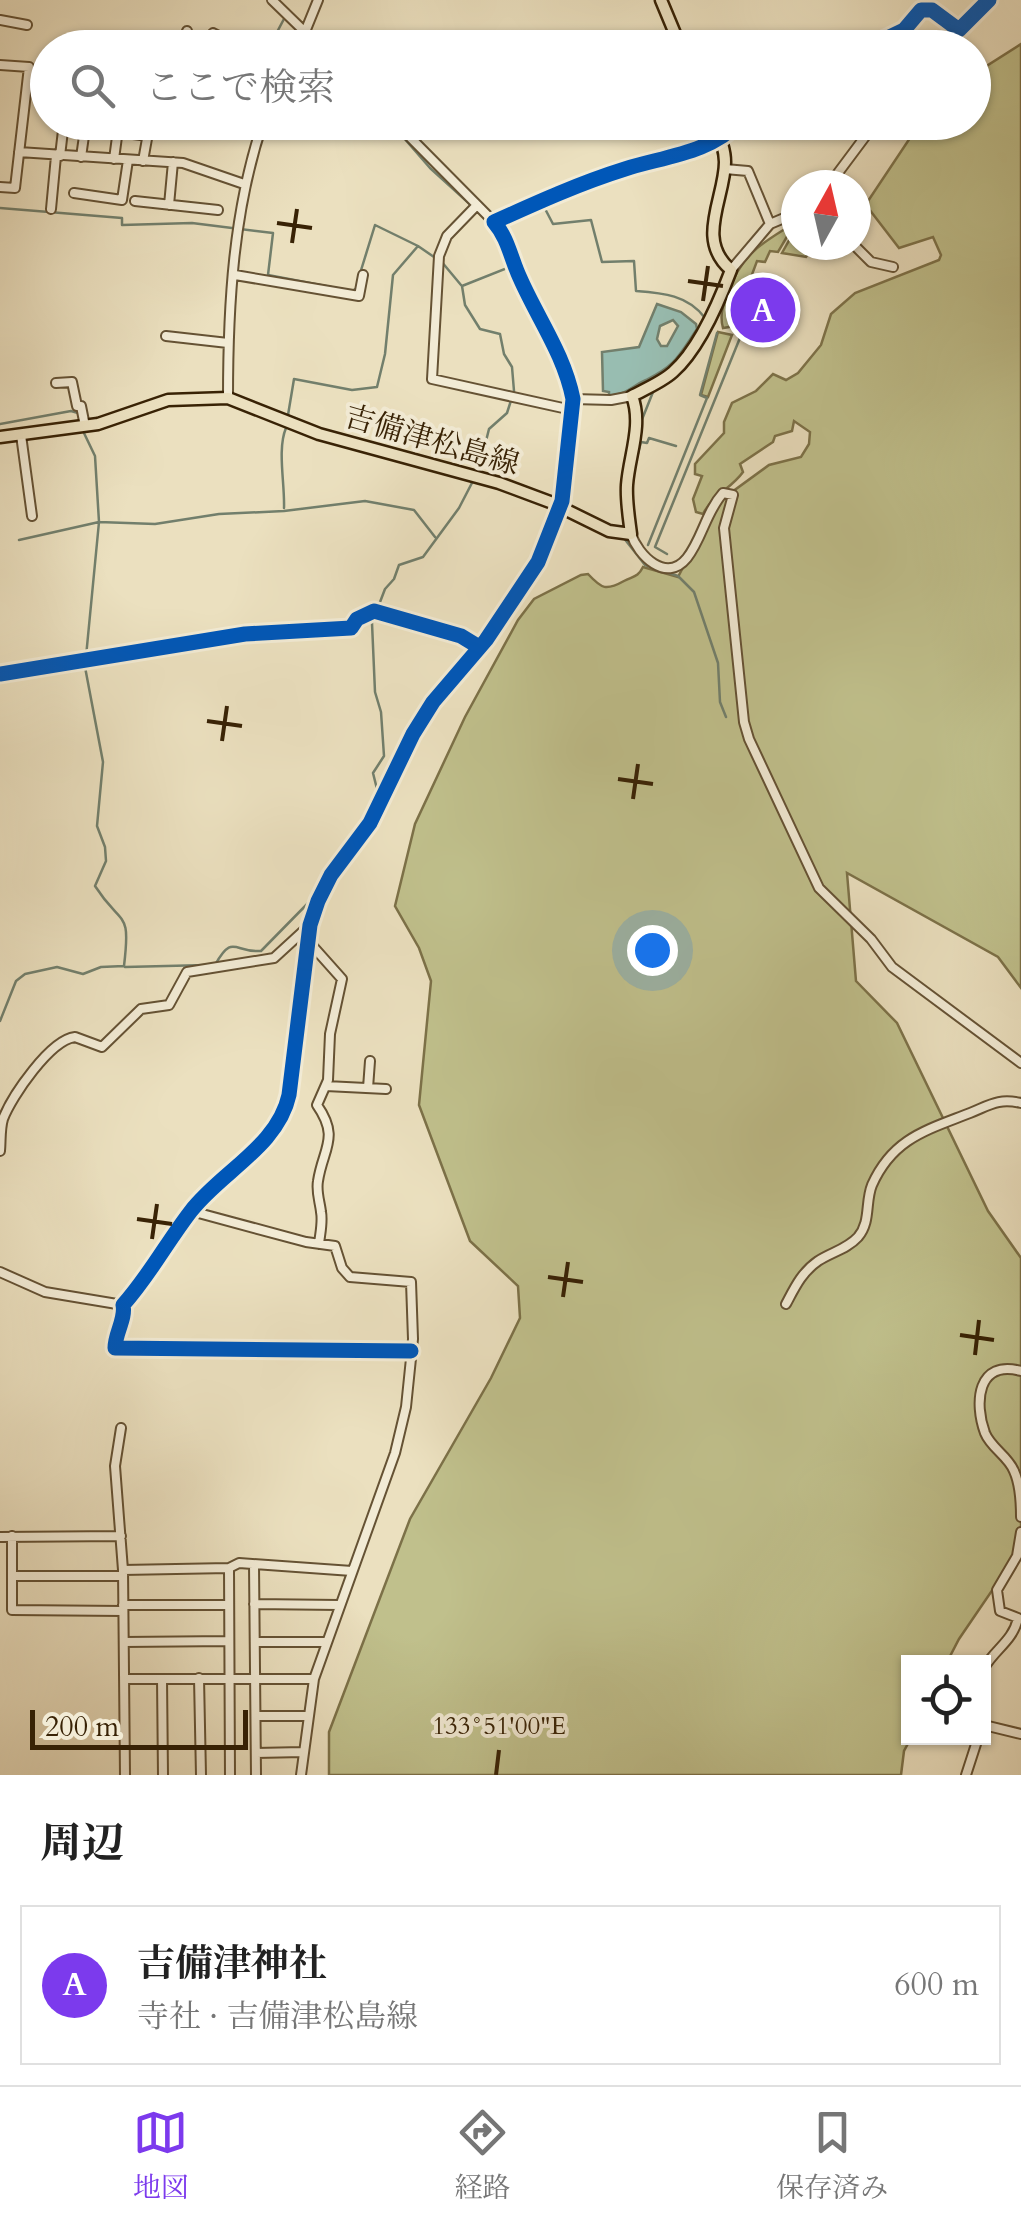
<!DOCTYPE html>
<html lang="ja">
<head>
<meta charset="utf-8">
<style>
	:root { --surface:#fff; --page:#f6f6f6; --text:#222; --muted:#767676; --line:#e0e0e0; --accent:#7c3aed }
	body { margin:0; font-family:Cardo,"Noto Serif JP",serif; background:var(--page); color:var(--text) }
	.controls { position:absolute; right:30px; bottom:30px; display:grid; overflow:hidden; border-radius:0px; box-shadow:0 2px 8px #0004 }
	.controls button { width:90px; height:90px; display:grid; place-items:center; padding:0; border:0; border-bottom:2px solid var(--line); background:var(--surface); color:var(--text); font:50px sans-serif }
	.compass { position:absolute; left:781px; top:170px; width:90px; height:90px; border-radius:50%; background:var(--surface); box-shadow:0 2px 8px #0004; rotate:8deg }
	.scale { position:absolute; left:30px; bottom:25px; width:218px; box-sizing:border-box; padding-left:10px; border:5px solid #382205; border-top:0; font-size:28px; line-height:35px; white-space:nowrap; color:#382205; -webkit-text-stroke:8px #f2ebd5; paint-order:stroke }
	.you { position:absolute; left:652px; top:950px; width:35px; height:35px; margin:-25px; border:8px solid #fff; border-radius:50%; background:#1a73e8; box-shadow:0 0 0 15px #1a73e833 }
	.badge { display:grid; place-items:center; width:65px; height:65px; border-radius:50%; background:var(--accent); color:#fff; font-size:32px; font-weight:700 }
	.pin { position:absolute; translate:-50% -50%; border:5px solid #fff; box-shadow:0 2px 10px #0006 }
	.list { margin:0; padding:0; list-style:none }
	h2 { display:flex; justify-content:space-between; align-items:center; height:130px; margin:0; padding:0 40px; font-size:42px }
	h2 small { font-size:32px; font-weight:400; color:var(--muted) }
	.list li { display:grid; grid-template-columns:65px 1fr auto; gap:30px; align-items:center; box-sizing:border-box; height:160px; margin:0 20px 20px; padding:0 20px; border:2px solid var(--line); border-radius:0px }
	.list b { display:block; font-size:38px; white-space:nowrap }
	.list p { margin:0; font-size:32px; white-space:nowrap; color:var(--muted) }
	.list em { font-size:32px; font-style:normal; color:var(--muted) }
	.icon { flex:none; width:55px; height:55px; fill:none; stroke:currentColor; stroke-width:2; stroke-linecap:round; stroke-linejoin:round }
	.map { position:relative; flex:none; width:1021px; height:1775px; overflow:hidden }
	.search { position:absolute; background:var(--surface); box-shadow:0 2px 8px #0004; left:30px; right:30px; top:30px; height:110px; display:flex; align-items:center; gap:25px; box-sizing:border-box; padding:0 35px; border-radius:55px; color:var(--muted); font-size:38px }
	.sheet { height:310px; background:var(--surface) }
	nav { display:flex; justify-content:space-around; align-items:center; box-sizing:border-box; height:140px; border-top:2px solid var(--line); background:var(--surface); font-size:28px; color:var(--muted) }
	nav a { display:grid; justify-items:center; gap:5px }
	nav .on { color:var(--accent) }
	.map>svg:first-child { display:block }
</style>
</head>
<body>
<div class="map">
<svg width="1021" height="1775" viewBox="0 0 1021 1775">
	<rect width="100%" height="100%" fill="#ebe0bf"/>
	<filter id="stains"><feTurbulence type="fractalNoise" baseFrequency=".002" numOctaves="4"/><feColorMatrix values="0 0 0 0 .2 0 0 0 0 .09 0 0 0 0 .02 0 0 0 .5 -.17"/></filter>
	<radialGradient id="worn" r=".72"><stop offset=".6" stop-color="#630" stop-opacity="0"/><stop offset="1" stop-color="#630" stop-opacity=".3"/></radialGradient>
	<path fill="#c0c08c" stroke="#7c7148" stroke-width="2.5" d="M1021,44v944l-23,-31 -151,-84 9,108 41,42 91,188 33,47v290l-62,91 -12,23h-39l3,76 -7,13 -3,24h-572v-43l81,-213 81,-141 29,-60 -2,-32 -48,-45 -51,-136 12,-124 -12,-33 -24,-42 20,-82 50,-107 53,-97 16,-21 47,-24 7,-1c14,15 18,17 36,7 10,-5 14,-4 19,-14l35,10 34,-66 9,-11 48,-35 32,-8 8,-13 1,-12 -16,-11 -2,10 -17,5 -2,6 -33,22 3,8c-12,17 -30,22 -40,42l-7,-2 -3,-13 9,-23 -7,-2v-10l29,-31v-11l8,-19 24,-12 17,-17 13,6 12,-7 23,-28 10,-31 24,-21 84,-33 2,-5 -8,-18 -34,11 -30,-39 -1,-8 52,-78 54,-1v-48z
		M795,223l-17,29 -8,-1 -5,11 -8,-1 -22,59 -6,7 -6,1c-3,-11 -1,-20 3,-31 14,-41 33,-53 69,-74z
		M796,228v17h18l-8,12 -24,-4z
		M718,332l14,3 -24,62 -7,-2z"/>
	<path fill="#98bdb1" stroke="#727f6c" stroke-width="2.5" fill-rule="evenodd" d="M657,304l24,8 15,12 1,5c-19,28 -21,36 -51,51 -16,7 -14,12 -37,16v-4l-6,-1 -1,-39 37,-5zM673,320l5,6 -11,20h-6l-4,-7 3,-13z"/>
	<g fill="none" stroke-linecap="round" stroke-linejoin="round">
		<path stroke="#727f6c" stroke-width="2.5" d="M285,48l-9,-14 9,-17
			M390,122l40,46 43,39
			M542,203l11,21 38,-4 11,42 32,-1 2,30c27,2 52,4 69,27
			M0,208l122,10v7l70,-2 81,10 -5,42 84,16 5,-3
			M479,212l12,12
			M441,261l20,24
			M358,280l17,-55 43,21
			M288,415l6,-36 58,11 25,-3 8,-33 8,-79 25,-29 16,11
			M641,422l12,-30
			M0,424l71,-13 7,2 2,8
			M636,461l5,-19 6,1 2,-5 27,8
			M478,473l11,-44 18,-16 7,-22 -2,-24 -8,-13 -4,-20 -20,-5 -15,-24 -3,-19 48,-19
			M284,508c1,-24 -7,-59 2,-80
			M623,537l22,28 33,11 16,16 24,71 2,39 6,15
			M19,540l80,-18 56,2 64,-10 65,-3 81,-10 49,9 21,27
			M648,545l59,-147 -7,-3 17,-62
			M667,554l-12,-7 89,-219
			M374,804l3,-15 -4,-16 11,-17 -3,-44 -6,-20 -3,-69 13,-34 9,-10 5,-14 24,-8 36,-49 15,-29
			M215,965c18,-32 19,-12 46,-14l53,-54 57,-85
			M125,967l82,-2
			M0,1021l16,-40 9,-7 32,-7 26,7 18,-7 23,-1c7,-58 -2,-38 -29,-80l11,-25 -1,-14 -8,-21 6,-64 -18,-95 14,-145 -4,-66 -12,-25"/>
		<defs>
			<path id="minor" d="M272,0l33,32
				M0,20l27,5
				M181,48l6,-17
				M208,48l5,-15 26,13
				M294,48l11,-16 13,-32
				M942,48l17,-18
				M0,65l29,2 -14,121 -15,-1
				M395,122l99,100
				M118,132l30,4
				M19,152l164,11 61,21
				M60,156l4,-34
				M81,157l5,-35
				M114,159l5,-37
				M143,161l7,-39
				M725,169l23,2 22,53
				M829,185l47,-63
				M74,193l48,7 6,-40
				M135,201l83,9
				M169,205l4,-43
				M477,205l-30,31 -8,20 -7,123 140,31
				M51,209l5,-53
				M854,245l17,17 22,5
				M731,270l39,-46 26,-11
				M235,275l124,21 4,-21
				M166,336l62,7
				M56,383l16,-1 5,24h4l4,20
				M228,398c0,-93 5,-187 35,-276
				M573,399l38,1 21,-4
				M21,435l11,81
				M631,534c7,21 35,50 56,24 15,-19 19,-46 36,-65l10,2 -9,33 20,194 5,17 70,149 52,51 21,28 129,96
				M309,942l33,37 -12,55 -2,46 -11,25c23,33 6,43 1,76 -2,11 2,21 3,31 2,10 -1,22 -2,32
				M326,1086l60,3
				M368,1088l2,-27
				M0,1151c1,-11 0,-22 3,-32 9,-23 47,-79 72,-82l27,10 39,-38 28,-4 18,-33 87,-14 36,-33
				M191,1211l115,31 29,4 7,22 8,9 61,5 2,57 -7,68 -11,46 -81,226 -13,96
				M0,1272l45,20 78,13
				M786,1304c9,-17 16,-32 32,-43 14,-9 29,-12 40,-24 13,-15 7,-35 14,-52 21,-47 55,-55 98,-72 20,-8 28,-15 51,-10
				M411,1351l-296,-3c0,-15 11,-29 8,-43 26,-29 44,-63 68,-94 30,-39 87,-65 98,-116l21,-170 13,-35 17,-28 20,-21 53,-107 20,-32 46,-55
				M1021,1371c-44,-12 -47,32 -36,62 6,15 23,23 29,38 6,13 7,32 7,46
				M121,1428l-6,38 8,104
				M12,1536v74l111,1
				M0,1537l121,-1
				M254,1565l2,210
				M229,1568l1,207
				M12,1576h111
				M254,1604l85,1
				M123,1605h106
				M124,1642l105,-1
				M255,1642h71
				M984,1668c11,-19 29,-27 34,-50l-18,-7 -3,-21 20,-34 4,-24
				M199,1678l2,97
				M124,1679h190
				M162,1679l1,96
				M256,1716h52
				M984,1725l37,9
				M256,1753l47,-1
				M125,1775l-2,-205 106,-2 10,-5 113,8
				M966,1775l12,-37"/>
			<path id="major" d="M661,0l20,48
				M959,30l30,-30
				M0,437l98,-13 70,-24 60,-2 91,36 180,49 51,19 59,29 22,3c-2,-16 -5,-33 -4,-49 2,-29 16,-60 5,-89 13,-7 30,-14 41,-24 26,-23 46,-70 58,-102 -36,-30 -6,-72 -6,-108 0,-14 -6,-27 -11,-40
				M479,647l59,-85 24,-61 11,-102 -19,-57 -34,-64 -19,-48 -7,-8"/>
		</defs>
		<use href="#minor" stroke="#655234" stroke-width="12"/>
		<use href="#major" stroke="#382205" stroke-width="15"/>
		<use href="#minor" stroke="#f2ebd5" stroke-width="8"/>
		<use href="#major" stroke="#ebe0bf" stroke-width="10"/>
		<defs>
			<path id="cycleway" d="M880,48l-1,-6 25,-12 17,-20h11l27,20 30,-30
				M0,674l245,-40 106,-6 6,-9 17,-8 87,25 18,11
				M411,1351l-296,-3c0,-15 11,-29 8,-43 26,-29 44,-63 68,-94 30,-39 87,-65 98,-116l21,-170 8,-24 13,-26 39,-52 43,-89 20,-32 53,-62 52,-78 24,-61 11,-102c-9,-45 -35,-80 -53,-121 -9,-19 -12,-40 -26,-56 42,-19 86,-39 131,-53 37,-12 86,-16 114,-47"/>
		</defs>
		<use href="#cycleway" stroke="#f2ebd5" stroke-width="21"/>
		<use href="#cycleway" stroke="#0057b8" stroke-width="15"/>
	</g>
	<path fill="none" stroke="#382205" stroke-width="4" d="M277,223l35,5M292,243l5,-34M688,281l35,5M703,301l5,-35M207,721l35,5M222,741l5,-35M618,779l35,5M633,799l5,-35M137,1219l35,5M152,1239l5,-35M548,1277l35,5M563,1297l5,-35M960,1335l34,5M975,1355l4,-35M496,1775l3,-25"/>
	<g text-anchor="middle" stroke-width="8" stroke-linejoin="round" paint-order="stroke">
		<g font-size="30" fill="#382205" stroke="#f2ebd5">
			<text transform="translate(432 440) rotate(16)" y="10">吉備津松島線</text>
		</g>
	</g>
	<g font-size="25" text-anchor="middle" fill="#382205" stroke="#f2ebd5" stroke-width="8" stroke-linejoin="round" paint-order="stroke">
		<text x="499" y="1734">133°51'00"E</text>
	</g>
	<rect width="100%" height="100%" filter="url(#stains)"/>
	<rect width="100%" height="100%" fill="url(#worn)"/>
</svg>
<div class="controls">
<button><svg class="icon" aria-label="locate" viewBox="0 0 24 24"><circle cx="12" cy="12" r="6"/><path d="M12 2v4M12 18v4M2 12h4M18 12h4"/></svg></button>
</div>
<svg class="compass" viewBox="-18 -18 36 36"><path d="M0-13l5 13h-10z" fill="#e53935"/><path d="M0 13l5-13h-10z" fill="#767676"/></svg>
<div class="scale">200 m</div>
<div class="you"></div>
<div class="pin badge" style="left:763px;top:310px">A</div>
<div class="search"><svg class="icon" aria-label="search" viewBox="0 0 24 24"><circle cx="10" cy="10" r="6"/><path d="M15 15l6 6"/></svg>ここで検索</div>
</div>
<section class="sheet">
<h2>周辺<small></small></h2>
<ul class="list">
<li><span class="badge">A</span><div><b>吉備津神社</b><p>寺社 · 吉備津松島線</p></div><em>600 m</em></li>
</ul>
</section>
<nav>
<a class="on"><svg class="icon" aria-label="map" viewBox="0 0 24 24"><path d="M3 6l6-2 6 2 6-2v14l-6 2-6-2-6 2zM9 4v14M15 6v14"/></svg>地図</a>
<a><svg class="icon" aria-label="directions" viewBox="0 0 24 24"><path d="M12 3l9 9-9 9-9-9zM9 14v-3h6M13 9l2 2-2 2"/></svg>経路</a>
<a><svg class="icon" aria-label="saved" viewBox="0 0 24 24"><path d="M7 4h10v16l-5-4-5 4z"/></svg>保存済み</a>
</nav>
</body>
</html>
